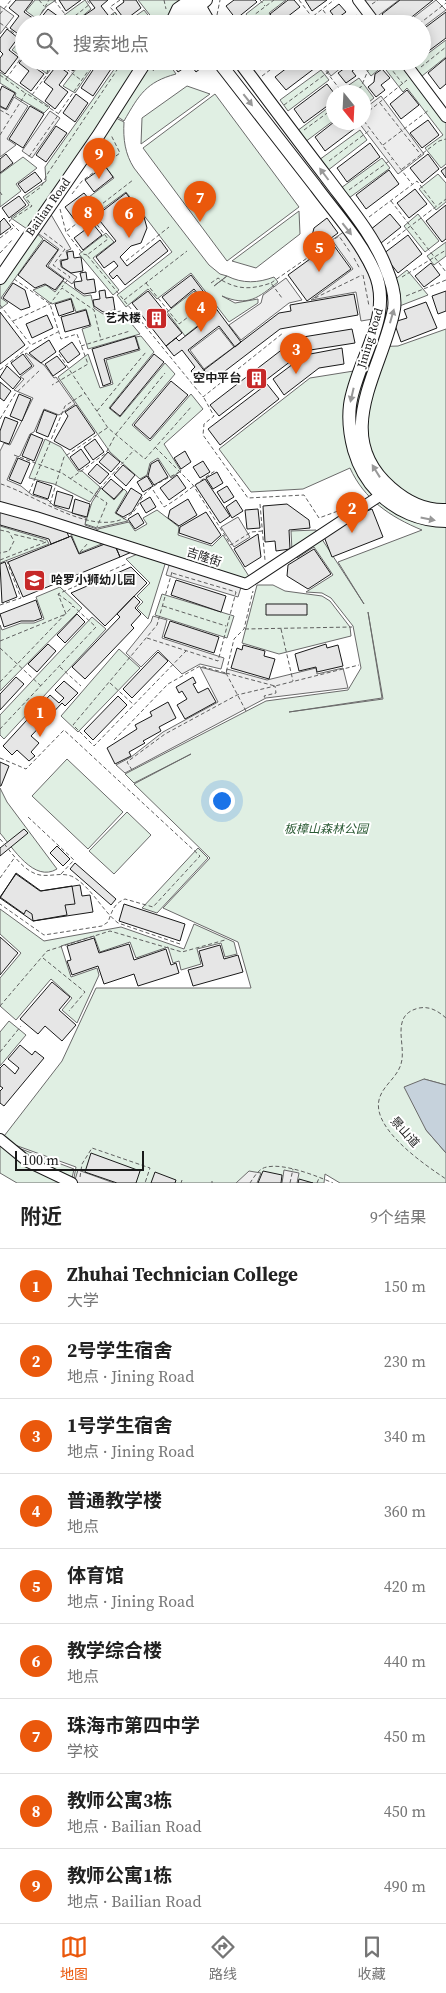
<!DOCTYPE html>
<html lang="zh">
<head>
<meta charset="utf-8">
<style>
	:root { --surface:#fff; --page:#f2f2f2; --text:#222; --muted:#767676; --line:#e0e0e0; --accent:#ea580c }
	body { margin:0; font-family:"Source Serif 4","Noto Sans SC",serif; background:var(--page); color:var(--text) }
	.compass { position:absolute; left:326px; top:85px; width:45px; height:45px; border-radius:50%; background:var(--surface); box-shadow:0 2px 12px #0003; rotate:162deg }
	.scale { position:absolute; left:15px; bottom:12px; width:129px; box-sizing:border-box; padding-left:5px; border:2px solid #1a1a1a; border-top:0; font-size:14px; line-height:18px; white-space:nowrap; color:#1a1a1a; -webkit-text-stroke:4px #fff; paint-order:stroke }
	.you { position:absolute; left:221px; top:800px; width:18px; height:18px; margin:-12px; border:4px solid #fff; border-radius:50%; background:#1a73e8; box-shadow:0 0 0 8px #1a73e833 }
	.badge { display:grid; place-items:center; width:32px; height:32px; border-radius:50%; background:var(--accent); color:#fff; font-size:16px; font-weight:700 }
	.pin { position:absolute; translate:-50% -41px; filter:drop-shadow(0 1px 2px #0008) }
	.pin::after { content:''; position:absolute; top:26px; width:18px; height:15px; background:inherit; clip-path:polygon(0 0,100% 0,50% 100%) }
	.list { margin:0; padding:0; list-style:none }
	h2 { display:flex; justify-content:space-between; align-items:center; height:65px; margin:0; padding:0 20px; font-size:21px }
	h2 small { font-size:16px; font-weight:400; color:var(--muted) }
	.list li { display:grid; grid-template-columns:32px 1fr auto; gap:15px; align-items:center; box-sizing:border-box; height:75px; padding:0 20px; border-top:1px solid var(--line) }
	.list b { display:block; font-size:19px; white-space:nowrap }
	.list p { margin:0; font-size:16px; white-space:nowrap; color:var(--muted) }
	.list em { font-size:16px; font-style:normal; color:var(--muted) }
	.icon { flex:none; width:28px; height:28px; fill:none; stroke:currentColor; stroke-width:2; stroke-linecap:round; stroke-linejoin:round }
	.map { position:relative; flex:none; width:446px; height:1183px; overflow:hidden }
	.search { position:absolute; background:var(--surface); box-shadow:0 2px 12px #0003; left:15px; right:15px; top:15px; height:55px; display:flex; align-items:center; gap:12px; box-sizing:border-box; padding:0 18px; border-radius:28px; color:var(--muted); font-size:19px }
	.sheet { height:740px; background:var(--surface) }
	nav { display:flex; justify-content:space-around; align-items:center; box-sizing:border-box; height:70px; border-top:1px solid var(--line); background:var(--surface); font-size:14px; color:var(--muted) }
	nav a { display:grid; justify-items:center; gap:2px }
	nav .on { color:var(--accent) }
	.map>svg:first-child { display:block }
</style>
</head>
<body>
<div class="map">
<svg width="446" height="1183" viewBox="0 0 446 1183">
	<rect width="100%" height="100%" fill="#fff"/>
	<path fill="#e0efe3" stroke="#6a6a6a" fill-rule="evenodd" d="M35,0h21l-9,6 -10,13 -11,-8z
		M85,0l6,9 -18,15h-16l6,-8z
		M138,0h42l-12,24h-11z
		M264,0h22l-17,13 8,11h-24l-7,-10z
		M144,10l11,14h-31z
		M115,12l7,12h-23z
		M24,36v19l-2,2 -10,-7z
		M446,40v17l-24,19 -9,-11 9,-4v-3z
		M42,61h15l-10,13 -9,-7z
		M82,61h15l-22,32 -12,-7z
		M120,61h23l-113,170 -19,-13 18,-13 -6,-8 23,-16 -1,-14z
		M149,61h18l9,13c-30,8 -37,21 -52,47l-9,-6z
		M360,61h40l46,61v42l-5,4 -16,-20 18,-13 -36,-47 -4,4 -20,-26 -12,10z
		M321,70l8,10 -41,31 -8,-11z
		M0,72l50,35 -6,6 -29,-17 1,-3 -16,-10z
		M359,78l15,20 -10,8v-14h-25z
		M187,86l23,8 -69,50 1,-26z
		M215,94l84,113 -72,54 -84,-113z
		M333,104v17l-28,21 -8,-11z
		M114,117l10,5c-1,17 1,32 10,46l75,97 11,9 7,2 -13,10 13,-10c16,8 31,7 47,1l4,5c-20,16 -30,25 -56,14l13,7 23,-4v4l-29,19 -38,-49 -34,26 -9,-10 -22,18 -9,-12 55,-43 -46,-60 -26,19 -11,-14 25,-19 -21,-28z
		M360,130l7,10 -40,31 -8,-11z
		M23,157l14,11 -21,16 5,7 -21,16v-33z
		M382,158l8,10 -41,30 -8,-10z
		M438,174l8,9v19l-10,8 -17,-21z
		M299,211l1,23 -44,34 -24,-7z
		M418,214l21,27 -14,11 -21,-26z
		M34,231l9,8 -42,59 7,5 -8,6v-28z
		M106,233l8,9 -21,16 26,32 -6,5 -34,-41z
		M446,242v14l-12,9 -7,-9z
		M407,270l21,25 -31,12 -4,-26z
		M63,281l21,15 7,-1 3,13 9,6 18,-3 19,23 -52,15 -6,-20 9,-3 -5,-17 -10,3 -5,-14 -19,6 -19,-14 13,-5 9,7z
		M194,291l18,23 -27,22 -18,-24z
		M446,329v756l-22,-6 2,51 20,23v30h-106l-15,-9 -1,9h-251l3,-16 -75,-27 61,-79 34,-73h155l-13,-46 -75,-34 47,-50 -76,-74 57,-30 -57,29 -9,-9 141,-73 82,-11 13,-22 -8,-42 -22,-28 -9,-5 -16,-1 27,-17 -19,-28 -17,11 -5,-7 -1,-20 25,-1 48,74 -26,-42 84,-32c-32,-13 -58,-31 -72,-62l-47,21 -52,3 -32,-43 91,-71 50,-8 9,-23 29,-1zM368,612l15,87 -94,13 93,-14z
		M141,336l13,16 -45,56 11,9 45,-54 10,11 -43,51 18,16 41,-47 12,15 -39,35 17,27 -10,7 -13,-20 -8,5 -3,12 -7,4 -30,-27 -52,-75 30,-23 12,34 13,-4 -7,-24 34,-10 -4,-13z
		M45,439l16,8 17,24h4l18,16 -10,15 -36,-18 -25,-6z
		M101,488l13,12 10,-11 3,3 -12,21 13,8 -31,7 -12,-4 7,-22z
		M157,510l22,17 -1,8 34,11 11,-11 27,43 -5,4 -149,-47 2,-6 31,-7 6,9 12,-7 -4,-6z
		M0,526l47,14 2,4 -49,19z
		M69,529l40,12 -30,12z
		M142,552l24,9 -18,58 -11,-11 6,-6 -6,-6 13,-13 -24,-24z
		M257,585h16l12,6 37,5 8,5 20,26 1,9 -72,18 -37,-11z
		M60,587l22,21 -82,83v-66l2,5 19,-7h13l10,-4 -8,-22z
		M162,594l72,22 -7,22 -72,-23z
		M92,617l14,12 -102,110 -4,-4v-20z
		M119,649l21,19 -62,64 -17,-16z
		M67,759l56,53 -35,37 -56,-53z
		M0,788l7,14 50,67c-23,14 -44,-21 -57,-36z
		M127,812l24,23 -37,39 -25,-23z
		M198,848l10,10 -51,55 -15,-5z
		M0,909l44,32 77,-14 63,22 10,-25 40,18 3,12 -12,3 -4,-14 -24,6 4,15 -20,6 -2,-9 -6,2 -5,-16 -32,11 -6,-16 -30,10 -6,-16 -33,10 10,31 26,-9 2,7 -22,48 -15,-13 10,-12 -21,-19 -35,41 -16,-14v-28l21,-25 -21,-19z
		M9,1021l17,14 -26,31v-34z
		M0,1141l74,28 -3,14h-54l-17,-10z"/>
	<path fill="#ededed" stroke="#6a6a6a" d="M364,0h35l-24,18z
		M436,0l10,10 -24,18v-4h-17z
		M0,6l14,10 -14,18z
		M320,61h23l-1,6 -11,9z
		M381,96l43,58 -26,20 -39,-51 5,-1v-13z
		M14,97l14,9 -21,33 9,6 -16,12v-50l7,3z
		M50,111l10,7 -28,40 -10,-7z
		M49,211l22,38 -5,2 2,8 -8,1 1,7 16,10 -5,7 -24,-18 11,-17 -24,-18z
		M345,231l32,58 -4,30 -12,2 -5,-29 -45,8 42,-31 -21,-29z
		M286,278l16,22 -13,3 -48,37 -12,-15 32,-22 2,-8z
		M219,328l15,19 -30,22 -14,-19z
		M26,353l18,12 10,13 2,-1 19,27 -16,11 -15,-6 -10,23 -4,2 -10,22 -3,1 -10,23 14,6 11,9 16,5 6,6 32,12 -1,7 12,4 -2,5 -95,-29v-54l4,-8 6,2 23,-47 -19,-8 10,-11 -4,-2 14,-11 -9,-12z
		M238,517l12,20 -16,10 -13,-20z
		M170,562l72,22 -4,13 -72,-22z
		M153,616l14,4 -5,18 62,20 -3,11 -21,-5 -18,10 -24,-24 -17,17 -15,-14 25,-31z
		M200,667l26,7 1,-5 40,11 49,-12 1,6 26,-6 5,20 -82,10 -141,75 -9,-8 15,-8 32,-25 55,-30z
		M78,1170l36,13h-40z
		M284,1170l15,3 -2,10h-15z
		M249,1171l12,2 -4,10h-21z"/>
	<path fill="#c6d2dc" stroke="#6a6a6a" d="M424,1079l22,6v68l-20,-23 -22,-43z"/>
	<path fill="#e6e6e6" stroke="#1a1a1a" d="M16,0h17l-9,12 10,7 -4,5h-6v8l-3,4 -11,-8 9,-12 -10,-8z
		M59,0h22l-15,11z
		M89,0h19l-7,6 7,9 -12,9h-9l-5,-7 13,-9z
		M123,0h13l5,8 -16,12 -9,-12 8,-6z
		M234,0h21l2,2 -21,17 -10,-13z
		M288,0h6l6,7 -22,17 -8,-10z
		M305,0h22l-15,11z
		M400,0h33l-30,24h-13l-8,-10z
		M339,4l7,8 -10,7 -6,-8z
		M48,9l11,8 -5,7h-18z
		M446,12v26l-24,18v-26z
		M320,16l6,8h-13v-2z
		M246,18l4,6h-11z
		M7,29l11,9 -9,12 9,7 -13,17 -5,-4v-12l3,-4 -3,-3v-13z
		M24,57v4h15l-5,6 10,7 -13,17 -11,-8 9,-12 -10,-8z
		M446,58v26l-6,5 -12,-16z
		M63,61h17l-7,10 -11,-8z
		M99,61l16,2 -22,33 -12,-8z
		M170,61h34l2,3 -10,8 -6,-8 -12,8z
		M253,61h18l-11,9z
		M296,61h20l3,4 -33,25 -11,-13z
		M345,61h13l2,4 -8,6 4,5 -10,7 -8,-10 7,-5z
		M57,65l11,8 -9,12 9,7 -13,17 -10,-8 8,-12 -9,-7z
		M382,69l8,9 -9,7 4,5 -9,7 -8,-10 6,-5 1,-8z
		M327,84l7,9v8l-30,22 -10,-14z
		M2,86l13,7 -9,16 -6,-3v-15z
		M407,90l12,15 -18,14 -11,-15z
		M76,94l12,9 -13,19 -12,-9z
		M30,106l14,8 -21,34 -14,-9z
		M428,120l11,15 -17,13 -12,-15z
		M334,122h22l2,4 -33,25 -10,-14z
		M56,126l11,7 -21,29 -10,-7z
		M370,143l10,14 -33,25 -10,-14z
		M6,154l7,9 -13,10v-14z
		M428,154l11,15 -17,14 -12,-15z
		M105,166l8,11 -19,15 -9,-12z
		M446,167v11l-5,-7z
		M389,170l10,14 -33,25 -10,-14z
		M35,172l7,9 -17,12 -7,-9z
		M415,189l12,15 -18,14 -12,-15z
		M84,193l9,11 -19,15 -9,-12z
		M126,193l18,24 3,11 -6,15 -10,3 -11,11 7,9 33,-26 8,11 -43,34 -8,-10 -4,4 -4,-5 9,-8 -4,-5 -10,7 -8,-11 20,-16 -20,-25z
		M19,196l7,9 -17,13 -7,-10z
		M446,205v34l-4,3 -16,-21z
		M390,214l11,13 -20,16 -11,-13z
		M4,218l7,9 -11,8v-13z
		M327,218l11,15 -26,19 -3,-5 5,-19z
		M93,224l9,11 -19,15 -9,-12z
		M408,235l14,19 -24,19 -15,-19z
		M44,240l14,10 -12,16 18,13 -9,11 -10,-6 -10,4 -17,-13z
		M332,243l19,26 -44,32 -19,-26z
		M73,251l1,7 7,-1 2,14 -12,2 -9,-6 -1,-6 7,-2 -1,-7z
		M431,263l9,12 -16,12 -9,-11z
		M86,272l1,8 7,-1 2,13 -12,2 -9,-6 -1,-6 8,-1 -2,-8z
		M191,275l50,67 -6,5 -16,-21 -31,24 22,28 -8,6 -11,-13 4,-4 -13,-17 -8,6 -8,-10 10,-8 3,3 35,-27 -20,-25 -23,19 -9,-11z
		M13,283l12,7 5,17 -9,3 -18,-12z
		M105,290l1,8 7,-1 2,13 -12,2 -9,-6 -1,-6 7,-1 -1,-8z
		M148,291l34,42 -16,13 -34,-43z
		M446,291v20l-8,3 -6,-18z
		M354,294l4,21 -78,14 -68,52 -8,-11 75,-57 12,-2 -1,-6z
		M71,299l3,12 -15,5 -4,-12z
		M426,302l11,26 -36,14 -7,-20 13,-4 -3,-8z
		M86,310l4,15 -25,7 -4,-15z
		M0,312l25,33 -25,19z
		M47,315l6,13 -21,10 -6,-14z
		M352,329l3,14 -51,8 -85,65 -9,-11 87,-67z
		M135,336l4,13 -35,10 7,24 -8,3 -11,-37z
		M49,340l7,12 -15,11 -12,-10z
		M72,342l8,12 -12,9 -9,-12z
		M342,348l2,16 -25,4 -35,27 -11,-16 32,-24z
		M23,354l9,12 -12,9 -9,-12z
		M154,354l10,8 -44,54 -10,-8z
		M57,356l9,11 -13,9 -8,-12z
		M7,366l14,13 -8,10 -13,-12z
		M171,381l17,14 -38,44 -16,-14z
		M0,382l11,9 -7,10 -4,-3z
		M267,384l12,15 -59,46 -12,-16z
		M19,394l12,5 -9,22 -12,-5z
		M76,405l19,28 -25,17 -16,-9 14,-25 -3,-4z
		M44,410l13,5 -9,22 -12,-5z
		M5,417l13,5 -9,22 -9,-3v-10z
		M31,434l12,5 -9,22 -12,-5z
		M95,439l9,13 -11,8 -9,-13z
		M81,449l9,13 -11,8 -9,-13z
		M185,451l6,11 -10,7 -7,-11z
		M108,452l12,10 -9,10 -12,-10z
		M18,458l12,5 -9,21 -12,-5z
		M158,460l10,17 -14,8 -6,-9 3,-12z
		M203,461l7,11 -10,6 -7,-11z
		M97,464l12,10 -9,10 -12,-10z
		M123,465l12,10 -9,11 -12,-11z
		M217,472l6,11 -10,6 -7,-11z
		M177,475l9,13 -17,12 -9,-12z
		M147,476l6,10 -10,6 -6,-10z
		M111,479l12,10 -9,10 -12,-10z
		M205,479l25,37 -10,7 -25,-38z
		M37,481l15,5 -4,13 -15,-5z
		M227,486l7,11 -10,6 -7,-11z
		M131,488l11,7 -10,17 -9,5 -7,-4z
		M57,491l16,5 -4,13 -15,-4z
		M150,497l6,10 -10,6 -6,-10z
		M75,499l15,5 -3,13 -15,-4z
		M188,499l9,16 -18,11 -11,-8 2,-8z
		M236,500l7,11 -11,7 -6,-11z
		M287,504l22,16 1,8 -21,2 1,19 -14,2 -1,-10 -10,1 -2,-36z
		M258,509l2,19 -13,1 -2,-19z
		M372,509l11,28 -51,20 -11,-28z
		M0,510l66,20 3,7 -18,7 -2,-5 -49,-14z
		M206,512l15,23 -10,9 -32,-11 1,-6z
		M138,513l6,10 -9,6 -7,-10z
		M258,534l3,23 -16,10 -11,-18z
		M71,536l8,18 31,-12 4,1 6,14 -97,40 -15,-35z
		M114,543l20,8 -14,6z
		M314,549l17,25 -23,15 -21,-13 1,-11z
		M5,562l12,35 -15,6 -2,-39z
		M131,567l16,16 -42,43 -34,-33z
		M176,580l50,16 -5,16 -50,-17z
		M134,596l6,6 -5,6 6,6 -10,11 3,3 -49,51 -13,-12 48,-50 -3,-3z
		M36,600l6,18 -8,3h-13l-17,6 -4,-13z
		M266,604h41v11h-41z
		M77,614l8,8 -20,21 -8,-8z
		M170,621l49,16 -5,16 -50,-16z
		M48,644l8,7 -19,21 -9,-8z
		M326,644l1,4 11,-3 5,21 -26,6 -1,-5 -17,4 -4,-17z
		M243,645l22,6 -1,5 11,3 -6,20 -38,-11 6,-20 5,2z
		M158,652l10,9 -36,37 -9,-9z
		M16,677l8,7 -24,26v-16z
		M193,677l3,6 -3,1 5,9 10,-5 8,14 -31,17 -8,-14 10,-6 -5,-8 -3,2 -3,-6z
		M64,681l14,12 -13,13 -3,-3 -31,33 8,7 -8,9 4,4 -6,5 -12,-11 -5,5 -9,-9 47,-51 9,8 5,-5 -9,-8z
		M118,696l9,9 -34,35 -9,-9z
		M168,702l8,16 -17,9 2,4 -18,10 2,2 -16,9 2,4 -16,8 -8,-16 30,-19 -2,-4 17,-9 -2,-4z
		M0,762l9,4 -8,20h-1z
		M24,829l4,4 -28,23v-8z
		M57,846l13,13 -7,7 -13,-13z
		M75,863l41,36 -5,6 -41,-36z
		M16,873l25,18 39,-6 2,11 8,-1 3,17 -60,9 -33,-23z
		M16,874l24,17 32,-5 3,18 -10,1 2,10 -34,6 -1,-7 -6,-4 -2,4 -24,-17z
		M124,904l61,20 -5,17 -61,-20z
		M0,937l18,16 -18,22z
		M94,938l5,15 30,-9 5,16 32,-11 5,16 5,-2 3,10 -41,13 -4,-12 -30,10 -6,-18 -26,9 -5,-14 4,-1 -4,-14z
		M220,945l4,14 14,-4 5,17 -50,14 -5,-16 15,-4 -4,-15z
		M52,982l18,15 -11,13 17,15 -14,16 -17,-15 -7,8 -18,-15z
		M20,1045l12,10 3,-4 9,7 -40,48 -4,-3v-12l3,-3 -3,-2v-18l4,-4 11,10 4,-6 -11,-9z
		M91,1153l49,18 -4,12h-19l-32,-11z
		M263,1171l19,4 -1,8h-23z
		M155,1172l21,8 -1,3h-24z
		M299,1179l14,4h-15z"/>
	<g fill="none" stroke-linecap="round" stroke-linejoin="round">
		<defs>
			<path id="minor" d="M358,0l18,24
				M404,61l42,56
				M0,507l36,10 210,67 135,-89
				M0,1139l28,23 44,21"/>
			<path id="major" d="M199,5l11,19
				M171,24l14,-6 21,-18
				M171,24l7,-15 13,-9
				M218,61c33,42 65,84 98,126 20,27 44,53 58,84 21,45 -18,90 -24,134 -2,16 0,30 4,45 5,17 12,30 24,42 18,19 43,29 68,29
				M239,61c30,40 59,79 89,118 20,27 46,57 58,89 5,12 10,28 8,41 -11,60 -65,126 -3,179 16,14 34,23 55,22
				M0,278l98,-142 48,-75"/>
		</defs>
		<use href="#minor" stroke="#1a1a1a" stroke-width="12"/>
		<use href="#major" stroke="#1a1a1a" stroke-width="14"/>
		<path stroke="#5f5f5f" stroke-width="1" stroke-dasharray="4 2.5" stroke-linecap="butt" d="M39,0l5,6
			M54,0l14,18
			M120,0l-10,7 15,17
			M164,0l2,9
			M260,0l5,6
			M299,0l13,17
			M445,0l1,1
			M372,4l6,-4
			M323,10l10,14
			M0,14l11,-14
			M76,14l7,10
			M217,15l3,-15
			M352,19l4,5
			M0,23l24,17
			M35,24l14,-24
			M65,24l25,-20 -3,-4
			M101,24l13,-10
			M260,24l-6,-9 20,-15
			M303,24l31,-24
			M346,24l11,-9
			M419,24l27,-21
			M56,61l25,19
			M318,61l24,31
			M385,61l18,23
			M421,67l25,-20
			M153,71l6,-10
			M0,75l25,18
			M262,76l20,-15
			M6,79l13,-18 5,-13
			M353,92l8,-5 11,-26
			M32,95l14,-19 5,-15
			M380,103l41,52
			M284,105l43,-32 11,-12
			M0,110l11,6
			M59,113l36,-52
			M364,115l43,-35
			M364,121l48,63
			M304,130l30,-22
			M0,135l26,-42 33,21 -31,44
			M383,145l46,-35
			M329,161l41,-31
			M402,169l37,-28 7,-2
			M349,190l43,-31
			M0,192l2,3
			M72,194l10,-13 38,-28 -9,-18
			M391,201l55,71
			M60,209l6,23 17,22 4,1
			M89,214l19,25 -21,16 116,142 80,-64
			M369,217l48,-36 19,25
			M19,231l-10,-10 23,-15 -6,-8 15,-11 7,-14 75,-112
			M67,231l66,-51
			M44,233l21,16 -12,16 17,12 -8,10
			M0,238l13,-10
			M387,244l59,-45
			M0,253l13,-14
			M354,258l6,11
			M126,261l43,-34
			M363,275l6,31
			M402,277l44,-27
			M14,279l36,25 11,35 16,-5 11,30 -36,21
			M146,283l33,41 22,-17
			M211,283l7,-5c19,12 32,12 53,5l11,15
			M271,283l68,-47 11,16
			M406,296l40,-16
			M315,298l47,-23
			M124,300l63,-49
			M0,305l31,40 27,-13
			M13,321l37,-17 12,-16 32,22 7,30
			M81,346l49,-15
			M59,354l49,74 37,31 47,-53
			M0,370l30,-24
			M204,398l10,18 -10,8 -1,11 45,63 56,-3 15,23 19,-7
			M97,411l49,-59
			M0,419l15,-25 25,-24
			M155,447l38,38 38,60 20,-13 12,-1
			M14,455l48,18 45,30 -10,24
			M70,479l36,-26 10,-19 49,-61
			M1,484c35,11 96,57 130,30 6,-4 8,-13 13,-19 7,-10 25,-17 35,-23
			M153,490l11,17c19,-11 33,-25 51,-36
			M29,493l36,-87 20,-13
			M95,494l39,-44
			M50,504l14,-47 43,-29
			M260,504l5,56
			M0,530l9,2 5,9 -5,10 -9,2
			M80,552l8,-9
			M0,560l46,-18 -34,-8
			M172,572l-15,53 -84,100 21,21 92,-95
			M58,594l15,11
			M0,605l21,-7 -15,-39
			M163,606l63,20
			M245,629l107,-2
			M281,629l12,52
			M147,638l71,23 18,-69 -64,-19
			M0,641l66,-27 -8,-20 68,-30
			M0,648l41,38
			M60,667l21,19
			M226,673l49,13 84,-21
			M226,673l20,38
			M0,682l73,-76 23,21 -96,102
			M110,683l23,21
			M114,740l54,-56 32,-18 26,7 8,-34 10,-10 9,-38
			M0,758l26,11 38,-39 136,126 -47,51 -28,-8c-12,5 -13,13 -17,23l-6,4 -58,9 -44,-31
			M132,770l-5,-8 38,-28 72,-39 38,-9 1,7 -12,3 2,4
			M28,817l46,43 -13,14
			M0,839c11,12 23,33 40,36 12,2 24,-4 35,3 18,12 27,32 43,45l62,21
			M0,878l15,-21
			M43,958l42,34 -16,19
			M0,1006l47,-55 63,-20 72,21 43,-12
			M446,1018c-8,-7 -16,-12 -27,-10 -30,7 -12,37 -18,56 -4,14 -19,22 -22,36 -7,29 46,65 67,79
			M0,1052l21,-26
			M80,1177l2,-13 10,-16 58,20 -5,15
			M181,1183l1,-3
			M212,1183v-2
			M250,1183c4,-6 9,-15 17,-16 17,-4 50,9 66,16
			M290,1183l3,-14
			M317,1183l2,-5"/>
		<use href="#minor" stroke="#fff" stroke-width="10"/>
		<use href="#major" stroke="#fff" stroke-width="12"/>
	</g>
	<defs><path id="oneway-solid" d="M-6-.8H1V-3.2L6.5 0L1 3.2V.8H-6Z" transform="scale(1.25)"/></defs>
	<g fill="#989898">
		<use href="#oneway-solid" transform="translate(248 100) rotate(52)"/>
		<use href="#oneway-solid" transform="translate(324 174) rotate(-127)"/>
		<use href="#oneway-solid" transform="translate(347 229) rotate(52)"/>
		<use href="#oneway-solid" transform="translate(392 316) rotate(-74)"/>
		<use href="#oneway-solid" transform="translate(352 395) rotate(103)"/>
		<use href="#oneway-solid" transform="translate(376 471) rotate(-122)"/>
		<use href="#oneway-solid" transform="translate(428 519) rotate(11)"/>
	</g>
	<defs>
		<symbol id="building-square" viewBox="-11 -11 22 22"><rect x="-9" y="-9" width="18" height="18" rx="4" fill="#c62828" stroke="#fff"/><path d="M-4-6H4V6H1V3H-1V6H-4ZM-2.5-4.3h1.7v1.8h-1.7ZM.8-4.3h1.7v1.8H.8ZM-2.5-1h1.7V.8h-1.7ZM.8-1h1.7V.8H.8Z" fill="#fff"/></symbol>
		<symbol id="school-square" viewBox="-11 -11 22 22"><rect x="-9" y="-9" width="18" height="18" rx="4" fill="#c62828" stroke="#fff"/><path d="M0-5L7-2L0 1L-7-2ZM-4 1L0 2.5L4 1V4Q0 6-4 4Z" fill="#fff"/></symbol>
	</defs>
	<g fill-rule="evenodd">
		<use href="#building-square" x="144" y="306" width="25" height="25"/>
		<use href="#building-square" x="244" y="366" width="25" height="25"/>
		<use href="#school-square" x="22" y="568" width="25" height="25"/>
	</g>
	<g text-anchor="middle" stroke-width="4" stroke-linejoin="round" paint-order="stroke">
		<g font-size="12" fill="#1a1a1a" stroke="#fff">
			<text transform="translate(48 207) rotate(-55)" y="4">Bailian Road</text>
			<text transform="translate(370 338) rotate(-73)" y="4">Jining Road</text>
			<text transform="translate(204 557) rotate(18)" y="4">吉隆街</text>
			<text transform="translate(405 1132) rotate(48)" y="4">景山道</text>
		</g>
		<g font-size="12" font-weight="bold" fill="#1a1a1a" stroke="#fff" text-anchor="end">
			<text x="141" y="322">艺术楼</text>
			<text x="241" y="382">空中平台</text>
			<text x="51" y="584" text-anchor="start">哈罗小狮幼儿园</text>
		</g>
		<g font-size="12" font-style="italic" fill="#2b5a34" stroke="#fff">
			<text x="326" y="833">板樟山森林公园</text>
		</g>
	</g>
</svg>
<svg class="compass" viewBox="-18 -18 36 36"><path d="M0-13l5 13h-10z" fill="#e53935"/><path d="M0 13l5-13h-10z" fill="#767676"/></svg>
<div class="scale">100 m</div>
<div class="you"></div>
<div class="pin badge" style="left:40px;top:737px">1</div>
<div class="pin badge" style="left:352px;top:533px">2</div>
<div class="pin badge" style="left:296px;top:374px">3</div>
<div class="pin badge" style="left:201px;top:332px">4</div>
<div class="pin badge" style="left:319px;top:272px">5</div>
<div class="pin badge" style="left:129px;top:238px">6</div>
<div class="pin badge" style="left:200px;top:222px">7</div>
<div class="pin badge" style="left:88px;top:237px">8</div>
<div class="pin badge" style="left:99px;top:179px">9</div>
<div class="search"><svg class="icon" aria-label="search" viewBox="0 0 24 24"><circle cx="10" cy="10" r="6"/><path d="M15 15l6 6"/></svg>搜索地点</div>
</div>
<section class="sheet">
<h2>附近<small>9个结果</small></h2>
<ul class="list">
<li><span class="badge">1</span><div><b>Zhuhai Technician College</b><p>大学</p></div><em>150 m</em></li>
<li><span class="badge">2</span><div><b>2号学生宿舍</b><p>地点 · Jining Road</p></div><em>230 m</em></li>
<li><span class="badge">3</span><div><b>1号学生宿舍</b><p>地点 · Jining Road</p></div><em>340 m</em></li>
<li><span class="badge">4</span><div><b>普通教学楼</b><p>地点</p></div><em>360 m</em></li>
<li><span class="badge">5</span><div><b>体育馆</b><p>地点 · Jining Road</p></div><em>420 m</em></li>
<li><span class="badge">6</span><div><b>教学综合楼</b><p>地点</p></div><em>440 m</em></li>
<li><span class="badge">7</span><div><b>珠海市第四中学</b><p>学校</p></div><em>450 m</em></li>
<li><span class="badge">8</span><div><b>教师公寓3栋</b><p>地点 · Bailian Road</p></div><em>450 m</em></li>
<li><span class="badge">9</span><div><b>教师公寓1栋</b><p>地点 · Bailian Road</p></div><em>490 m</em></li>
</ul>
</section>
<nav>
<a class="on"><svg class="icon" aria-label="map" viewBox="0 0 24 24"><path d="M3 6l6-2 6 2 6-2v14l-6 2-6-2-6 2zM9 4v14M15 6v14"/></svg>地图</a>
<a><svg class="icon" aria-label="directions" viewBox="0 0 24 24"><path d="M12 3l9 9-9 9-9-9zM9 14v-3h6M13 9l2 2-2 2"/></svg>路线</a>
<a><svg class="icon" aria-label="saved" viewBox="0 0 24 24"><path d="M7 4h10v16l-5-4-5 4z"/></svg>收藏</a>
</nav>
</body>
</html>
